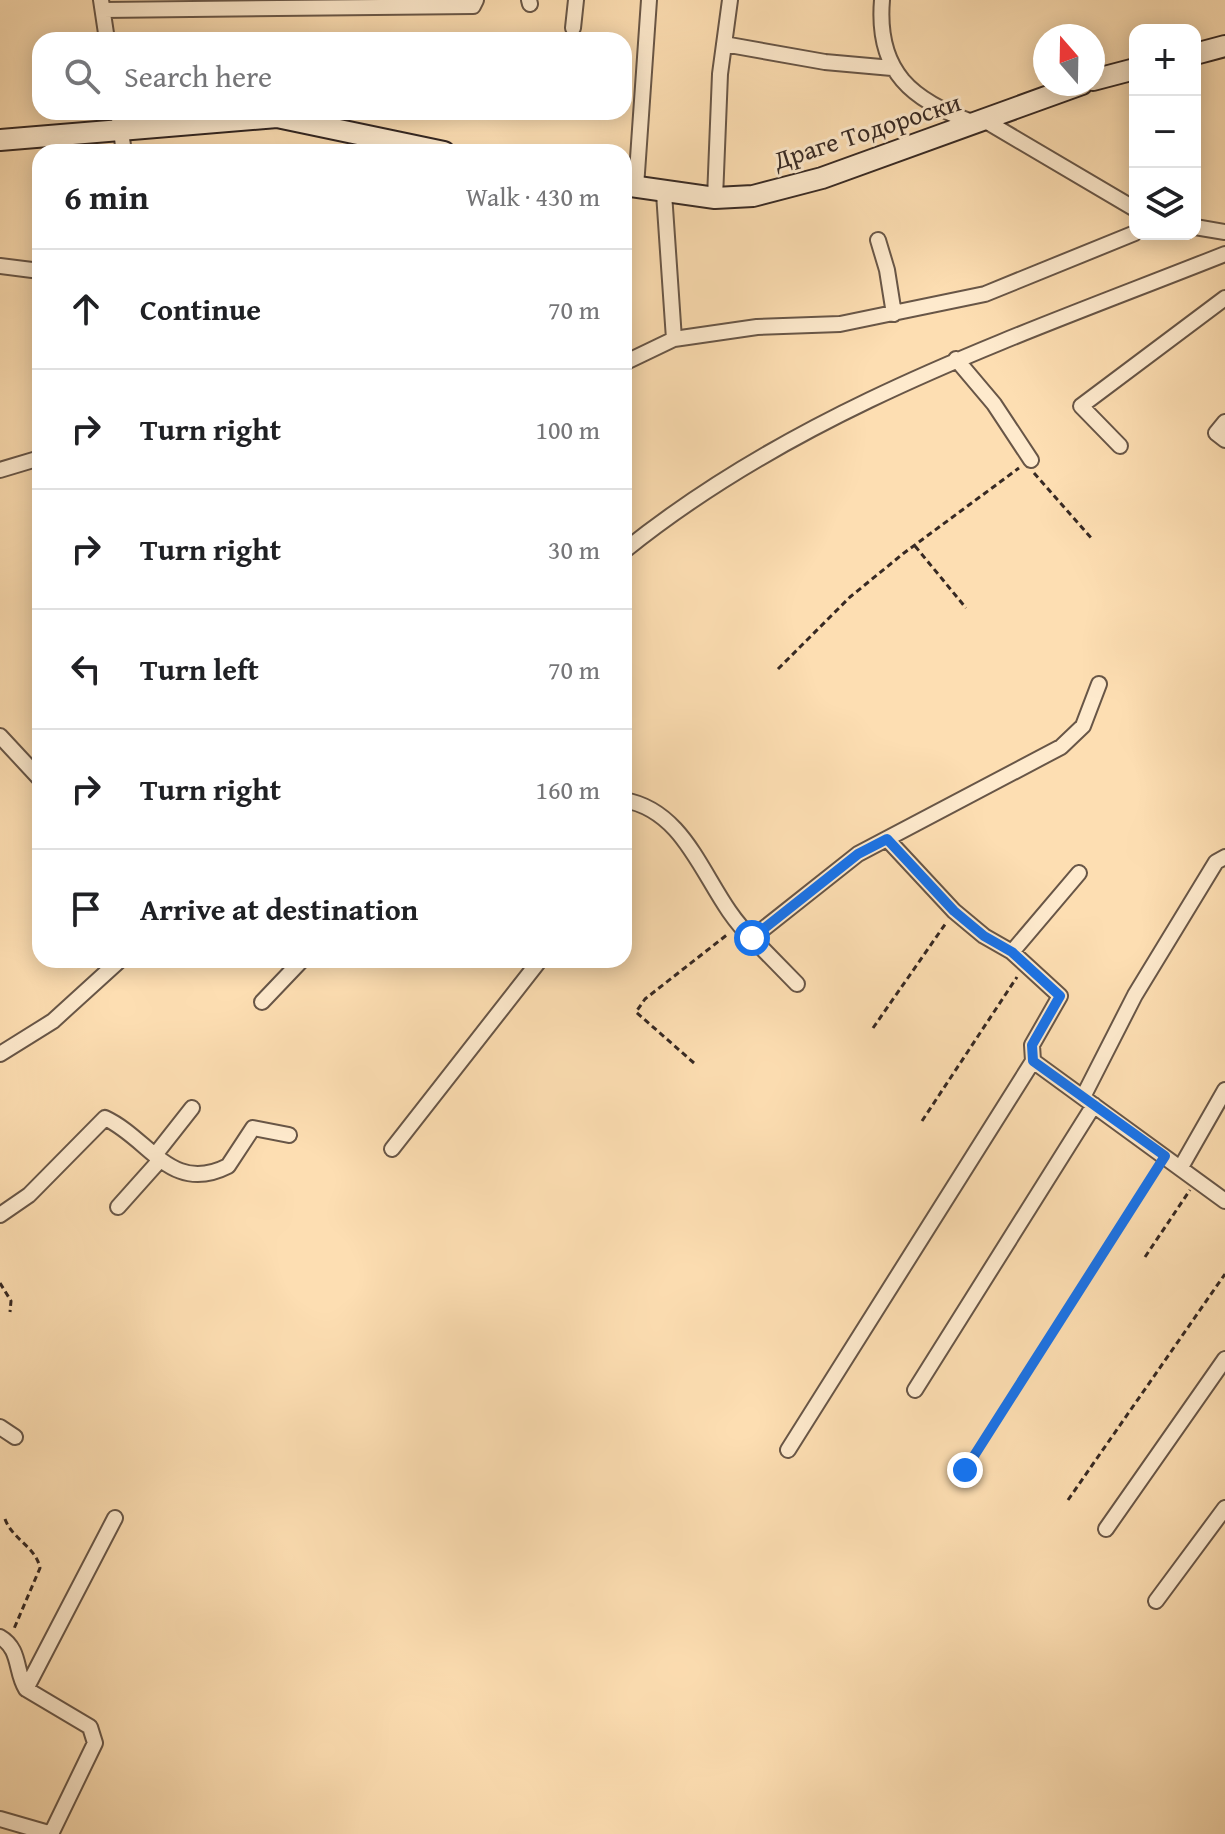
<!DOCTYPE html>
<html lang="en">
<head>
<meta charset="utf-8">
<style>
	:root { --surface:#fff; --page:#f6f6f6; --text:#202124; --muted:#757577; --line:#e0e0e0 }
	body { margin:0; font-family:"Gentium Book Plus",serif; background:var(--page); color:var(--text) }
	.controls { position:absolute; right:24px; top:24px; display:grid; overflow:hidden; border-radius:16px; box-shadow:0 4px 20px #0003 }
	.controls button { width:72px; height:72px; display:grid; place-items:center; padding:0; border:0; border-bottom:2px solid var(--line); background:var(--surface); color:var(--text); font:40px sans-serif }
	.compass { position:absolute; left:1033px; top:24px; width:72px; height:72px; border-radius:50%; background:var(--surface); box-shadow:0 4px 20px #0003; rotate:340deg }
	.stop { position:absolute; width:24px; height:24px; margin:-18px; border:6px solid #1a73e8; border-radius:50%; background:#fff }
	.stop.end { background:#1a73e8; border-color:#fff; box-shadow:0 2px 8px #0008 }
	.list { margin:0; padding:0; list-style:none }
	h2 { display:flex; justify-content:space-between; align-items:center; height:104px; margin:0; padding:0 32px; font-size:34px }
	h2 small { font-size:26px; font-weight:400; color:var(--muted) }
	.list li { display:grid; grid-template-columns:52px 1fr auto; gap:24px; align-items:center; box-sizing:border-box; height:120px; padding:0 32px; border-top:2px solid var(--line) }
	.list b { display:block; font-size:30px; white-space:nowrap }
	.list em { font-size:26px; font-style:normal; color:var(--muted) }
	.icon { flex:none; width:44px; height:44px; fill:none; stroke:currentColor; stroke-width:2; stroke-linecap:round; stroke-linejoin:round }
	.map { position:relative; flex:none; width:1225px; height:1834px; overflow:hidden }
	.search { position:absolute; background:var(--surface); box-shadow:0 4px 20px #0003; left:32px; top:32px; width:600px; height:88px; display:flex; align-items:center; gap:20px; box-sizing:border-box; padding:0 28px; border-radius:24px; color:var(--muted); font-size:30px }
	.panel { position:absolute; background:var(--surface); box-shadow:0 4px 20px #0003; left:32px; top:144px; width:600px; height:824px; border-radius:24px }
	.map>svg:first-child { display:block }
</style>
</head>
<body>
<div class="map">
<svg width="1225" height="1834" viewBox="0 0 1225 1834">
	<rect width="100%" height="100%" fill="#fddeb2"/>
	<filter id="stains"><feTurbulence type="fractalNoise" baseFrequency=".0025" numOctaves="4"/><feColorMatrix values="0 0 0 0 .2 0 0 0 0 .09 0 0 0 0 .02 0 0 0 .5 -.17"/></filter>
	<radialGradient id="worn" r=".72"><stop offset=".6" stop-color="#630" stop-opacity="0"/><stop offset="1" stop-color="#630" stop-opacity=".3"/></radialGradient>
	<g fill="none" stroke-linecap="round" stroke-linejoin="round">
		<defs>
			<path id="street" d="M101,0l6,40
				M529,0l1,4
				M882,0c-6,72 30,101 93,123
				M103,10l370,-4 3,-6
				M573,28l3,-28
				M724,44l101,18 67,6
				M118,112l6,40
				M984,120l151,89
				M636,187l13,-187
				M664,193l10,146
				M715,198l5,-124 10,-74
				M1195,227l30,5
				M878,240l9,30 7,44
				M0,266l40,5
				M956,359l38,45 37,56
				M624,363l50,-24 83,-12 83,-3 145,-30 150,-61
				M1225,422l-9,11 9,7
				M1120,446l-39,-40 144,-108
				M0,470l40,-12
				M624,551c177,-143 392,-214 601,-297
				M0,736l40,43
				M624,800c69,12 82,97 128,138l106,-84 203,-107 22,-21 16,-42
				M887,839l67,72 30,25 28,16 48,44 -28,49 1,16 192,140
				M752,938l45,46
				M1012,952l67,-79
				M262,1002l40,-42
				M0,1054l53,-33 67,-61
				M1083,1097l52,-102 81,-133 9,-5
				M392,1149l148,-189
				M155,1155l37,-47
				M1181,1167l44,-77
				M118,1207l42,-47
				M0,1215l29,-20 76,-77c45,21 66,77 123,48l25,-38 36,7
				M915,1390l179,-285
				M0,1427l15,10
				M788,1450l245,-389
				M1106,1529l119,-170
				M1156,1601l69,-93
				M0,1637c21,12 15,35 26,52
				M0,1819l52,15
				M51,1834l44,-91 -5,-16 -64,-38 89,-171"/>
			<path id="secondary" d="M1195,54l30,-8
				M1093,80l42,-11
				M0,140l277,-23 167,35
				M624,185l91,13 38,-2 69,-18 260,-94"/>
		</defs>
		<use href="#street" stroke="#685647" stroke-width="18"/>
		<use href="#secondary" stroke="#372923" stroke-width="24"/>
		<path stroke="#372923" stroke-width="3" stroke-dasharray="6 4" stroke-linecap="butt" d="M1034,473l58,66
			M915,546l51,62
			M778,669l72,-72 54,-44 115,-85
			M873,1028l73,-105
			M694,1063l-58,-51 9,-13 83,-65
			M922,1121l95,-144
			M1145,1257l45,-67
			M0,1283l11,18 -1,11
			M965,1470l191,-300
			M1068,1500l157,-226
			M5,1519c7,20 31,28 35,49l-27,63"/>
		<use href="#street" stroke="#feeacd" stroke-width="14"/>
		<use href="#secondary" stroke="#feeacd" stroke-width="20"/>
	</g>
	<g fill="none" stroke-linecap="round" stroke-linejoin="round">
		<path stroke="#1a73e8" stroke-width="10" d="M752,938l106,-84 29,-15 67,72 30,25 28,16 48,44 -28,49 1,16 132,95 -200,314"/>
	</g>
	<g text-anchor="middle" stroke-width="6" stroke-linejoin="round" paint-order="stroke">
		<g font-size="26" fill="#372923" stroke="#feeacd">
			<text transform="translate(867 131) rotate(-18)" y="9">Драге Тодороски</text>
		</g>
	</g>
	<rect width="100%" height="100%" filter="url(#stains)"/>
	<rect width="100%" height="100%" fill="url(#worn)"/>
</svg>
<div class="controls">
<button>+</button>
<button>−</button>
<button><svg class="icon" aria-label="layers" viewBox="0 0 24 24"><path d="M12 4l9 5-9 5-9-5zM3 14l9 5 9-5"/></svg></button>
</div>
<svg class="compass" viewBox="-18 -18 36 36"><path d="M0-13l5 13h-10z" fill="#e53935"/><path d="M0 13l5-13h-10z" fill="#757577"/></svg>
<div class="stop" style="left:752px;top:938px"></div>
<div class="stop end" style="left:965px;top:1470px"></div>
<div class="search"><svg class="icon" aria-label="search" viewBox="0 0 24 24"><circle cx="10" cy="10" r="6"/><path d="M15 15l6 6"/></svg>Search here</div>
<section class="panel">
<h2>6 min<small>Walk · 430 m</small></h2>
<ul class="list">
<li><svg class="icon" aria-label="ahead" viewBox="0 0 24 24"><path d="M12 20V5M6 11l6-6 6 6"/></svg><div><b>Continue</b></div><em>70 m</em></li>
<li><svg class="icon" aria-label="right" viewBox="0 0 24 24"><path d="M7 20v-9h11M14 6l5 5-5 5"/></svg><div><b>Turn right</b></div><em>100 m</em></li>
<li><svg class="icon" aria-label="right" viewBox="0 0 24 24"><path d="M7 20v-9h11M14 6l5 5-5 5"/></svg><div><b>Turn right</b></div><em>30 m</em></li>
<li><svg class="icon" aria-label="left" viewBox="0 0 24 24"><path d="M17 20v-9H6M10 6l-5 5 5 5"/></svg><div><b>Turn left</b></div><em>70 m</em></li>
<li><svg class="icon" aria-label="right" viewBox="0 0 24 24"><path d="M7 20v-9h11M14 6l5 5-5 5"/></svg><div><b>Turn right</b></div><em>160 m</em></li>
<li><svg class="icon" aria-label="arrive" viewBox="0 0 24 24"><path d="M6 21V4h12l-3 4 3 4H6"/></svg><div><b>Arrive at destination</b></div></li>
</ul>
</section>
</div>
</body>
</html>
